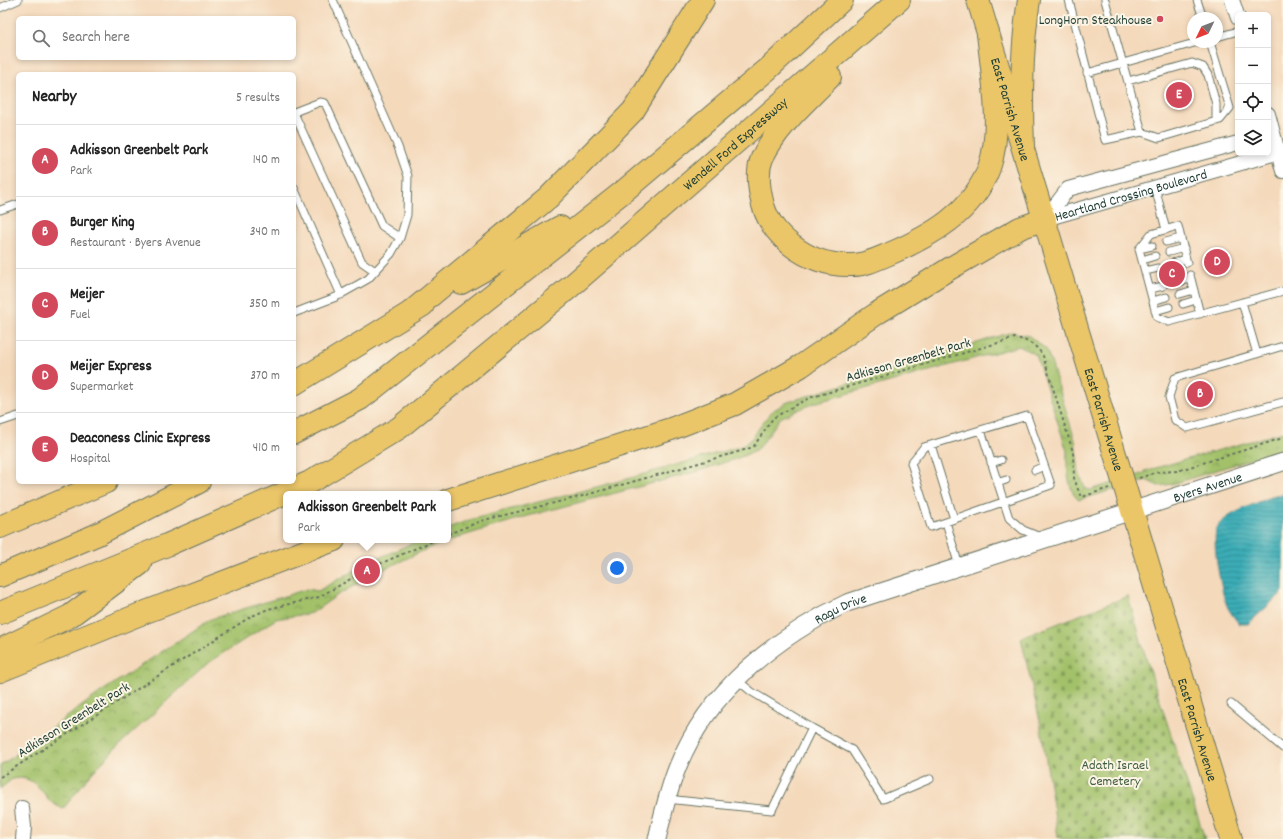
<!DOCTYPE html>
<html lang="en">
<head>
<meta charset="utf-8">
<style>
	:root { --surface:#fff; --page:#f6f6f6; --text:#222; --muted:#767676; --line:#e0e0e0; --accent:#d1495b }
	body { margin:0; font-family:Dekko,sans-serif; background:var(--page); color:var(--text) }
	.controls { position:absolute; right:12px; top:12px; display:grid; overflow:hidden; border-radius:6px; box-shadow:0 2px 6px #0003 }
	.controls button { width:36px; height:36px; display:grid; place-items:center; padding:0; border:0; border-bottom:1px solid var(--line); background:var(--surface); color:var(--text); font:20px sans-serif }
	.compass { position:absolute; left:1187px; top:12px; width:36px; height:36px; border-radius:50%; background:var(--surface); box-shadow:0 2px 6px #0003; rotate:227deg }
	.you { position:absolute; left:617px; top:568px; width:14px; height:14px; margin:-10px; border:3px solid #fff; border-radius:50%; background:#1a73e8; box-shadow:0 0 0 6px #1a73e833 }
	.badge { display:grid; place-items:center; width:26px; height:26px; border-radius:50%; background:var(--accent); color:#fff; font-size:13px; font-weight:700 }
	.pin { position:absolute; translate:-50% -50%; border:2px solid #fff; box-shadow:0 1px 4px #0006 }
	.popup { position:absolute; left:283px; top:491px; width:168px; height:52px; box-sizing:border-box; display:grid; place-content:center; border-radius:6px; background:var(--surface); filter:drop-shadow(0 1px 3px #0005); font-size:13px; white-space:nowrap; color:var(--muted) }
	.popup b { font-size:15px; color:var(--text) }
	.popup::after { content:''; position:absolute; left:50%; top:100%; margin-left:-8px; border:8px solid transparent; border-top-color:var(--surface) }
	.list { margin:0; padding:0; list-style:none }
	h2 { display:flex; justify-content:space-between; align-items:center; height:52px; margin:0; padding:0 16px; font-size:17px }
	h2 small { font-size:13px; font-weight:400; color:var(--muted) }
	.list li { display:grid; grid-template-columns:26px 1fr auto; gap:12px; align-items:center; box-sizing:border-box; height:72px; padding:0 16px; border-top:1px solid var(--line) }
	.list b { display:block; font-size:15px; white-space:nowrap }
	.list p { margin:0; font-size:13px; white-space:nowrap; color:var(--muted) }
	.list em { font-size:13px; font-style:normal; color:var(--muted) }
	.icon { flex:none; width:22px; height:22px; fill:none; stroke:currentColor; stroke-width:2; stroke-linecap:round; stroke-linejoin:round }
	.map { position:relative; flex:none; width:1283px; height:839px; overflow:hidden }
	.search { position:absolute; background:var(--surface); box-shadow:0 2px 6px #0003; left:16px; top:16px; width:280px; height:44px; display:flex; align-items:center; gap:10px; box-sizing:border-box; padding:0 14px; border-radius:6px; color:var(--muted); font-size:15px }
	.panel { position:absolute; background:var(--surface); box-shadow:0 2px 6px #0003; left:16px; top:72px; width:280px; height:412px; border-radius:6px }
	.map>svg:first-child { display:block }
</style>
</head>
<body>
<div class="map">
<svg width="1283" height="839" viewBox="0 0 1283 839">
	<defs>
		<pattern id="cemetery-stones" width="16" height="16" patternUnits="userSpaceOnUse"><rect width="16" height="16" fill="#a2c169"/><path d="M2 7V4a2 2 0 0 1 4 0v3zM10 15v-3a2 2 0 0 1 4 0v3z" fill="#839e57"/></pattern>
		<pattern id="park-crowns" width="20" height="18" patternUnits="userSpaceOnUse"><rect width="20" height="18" fill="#a2c169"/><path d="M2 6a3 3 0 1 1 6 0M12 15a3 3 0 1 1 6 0" fill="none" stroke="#839e57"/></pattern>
		<pattern id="water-rules" width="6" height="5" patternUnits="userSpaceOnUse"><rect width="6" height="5" fill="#3bacb6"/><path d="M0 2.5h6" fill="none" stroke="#318d95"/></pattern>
	</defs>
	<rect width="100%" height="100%" fill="#fcf5e5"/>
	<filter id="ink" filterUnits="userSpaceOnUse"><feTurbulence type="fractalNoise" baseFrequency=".025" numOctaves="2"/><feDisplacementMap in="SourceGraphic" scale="8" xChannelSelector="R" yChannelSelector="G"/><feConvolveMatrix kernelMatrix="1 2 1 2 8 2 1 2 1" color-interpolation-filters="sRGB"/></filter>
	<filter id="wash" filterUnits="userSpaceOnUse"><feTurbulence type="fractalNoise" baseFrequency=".012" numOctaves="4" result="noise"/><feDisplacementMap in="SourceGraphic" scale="16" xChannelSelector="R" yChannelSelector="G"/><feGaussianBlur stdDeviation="0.9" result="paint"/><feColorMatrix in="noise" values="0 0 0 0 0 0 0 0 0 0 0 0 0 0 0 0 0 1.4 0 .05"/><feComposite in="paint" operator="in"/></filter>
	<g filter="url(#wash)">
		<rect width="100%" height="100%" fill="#f4d9bb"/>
		<path fill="url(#cemetery-stones)" stroke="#607f4e" d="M1128,596l19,65 58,178h-142l-5,-2 -18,-115 -19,-84z"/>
		<path fill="url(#park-crowns)" stroke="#607f4e" d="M1012,332l17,4 17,13 5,13 24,78 4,33 6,15 5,2 55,-17v-2l138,-39v17l-110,35 -15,2 -12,-6 -67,20c-11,-7 -13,-37 -12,-49l-31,-96 -17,-9 -205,57 -34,15 -21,30 -15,8 -45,15 -171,45 -65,20 -34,12 -45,21 -48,27 -24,17 -36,6 -69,45 -89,82 -28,29 -27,34c-5,-3 -11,-5 -14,-9 -10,-13 -18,-25 -37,-21l-12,10v-23l98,-72 113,-75 96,-30 11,2 47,-27 54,-24h29v-12l21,-8 158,-41 115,-33c13,-7 16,-19 25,-29 5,-7 13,-11 21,-15z"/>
		<path fill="url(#water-rules)" stroke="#2d7475" d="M1283,494v98l-35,32h-9c-5,-7 -11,-14 -13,-21 -5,-13 -15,-63 -9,-75 6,-14 44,-26 58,-33z"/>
	</g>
	<g filter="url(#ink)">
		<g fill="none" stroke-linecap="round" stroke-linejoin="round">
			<defs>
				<path id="service" d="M1069,0l36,140 37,-8 17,6 61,-18 10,-12 -20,-66
					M1105,0l37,132
					M1197,0l6,18
					M0,8l18,-8
					M1217,37l21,-6
					M1087,73l111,-31
					M1128,81l64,-18 11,4 5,8 8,29v17
					M294,112l26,-10 5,1 57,123 18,12
					M294,113l68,149 13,9
					M1155,187l11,43
					M294,188l47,107
					M0,210l18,-6
					M1166,242l15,-4
					M1139,249l13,-3
					M1169,252l15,-4
					M1142,260l13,-4
					M1172,263l14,-4
					M1187,263l-9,-37 -27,8 -12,15 18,68 12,5 114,-31
					M1145,271l13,-3
					M1190,275l10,39
					M1177,282l14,-3
					M1150,289l13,-3
					M1180,294l14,-4
					M1153,301l13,-4
					M1242,302l15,52
					M1183,304l13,-4
					M1155,311l14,-4
					M294,313l42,-16 32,-18 23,-25 9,-16 7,-23 1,-39 -10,-29 -65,-147
					M1283,346l-108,32 -6,19 6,23 12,8 96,-26
					M0,422l18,-6
					M981,430l28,88 14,12 17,7
					M931,445l23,74
					M991,463l10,-3
					M1035,470l9,-4
					M997,483l9,-3
					M946,522l105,-37 -24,-69 -103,31 -13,16 20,64 15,-5 13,44
					M1231,704l52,44
					M812,728l40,22 31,49 47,-20
					M667,799l105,11 40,-82 -60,-36 -15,-12"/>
				<g id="minor">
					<path d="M1232,0l6,18"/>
					<path d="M1268,114l15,57"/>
					<path id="s1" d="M1045,219l238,-68"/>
					<path d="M1045,219l23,-30 170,-46"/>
					<path d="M22,808l2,19 -1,12"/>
				</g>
				<g id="tertiary">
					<path id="s2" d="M657,839c6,-25 11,-49 21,-73 30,-75 98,-129 169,-163l436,-141"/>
				</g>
				<g id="primary">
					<path id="s3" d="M978,0l253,839"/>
				</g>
				<g id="motorway">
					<path d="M830,77c-24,25 -53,49 -68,81 -6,15 -3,32 1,47 5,17 14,28 27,39 17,14 39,22 62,21 13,0 25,-6 37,-11 42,-18 83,-41 100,-86 14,-39 3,-94 -1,-135"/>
					<path d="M1023,147c-2,-49 -2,-98 6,-147"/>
					<path d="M461,283l99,-56"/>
					<path d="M411,312l137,-114 85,-87 70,-111"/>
					<path d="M294,384l129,-79"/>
					<path d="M294,433l66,-34 264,-208 144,-122 74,-69"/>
					<path d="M448,500l223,-71 64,-25 66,-38 78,-54 70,-43 71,-41 25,-9"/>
					<path d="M0,527l106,-45"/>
					<path d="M0,576l96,-41 103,-53"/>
					<path id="s4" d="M0,613l167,-68 143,-63 89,-54 171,-141 329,-287"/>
					<path d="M0,650l70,-34 70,-52"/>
					<path d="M0,671l143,-58 191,-73"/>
				</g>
			</defs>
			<use href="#service" stroke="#6a7463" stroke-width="9"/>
			<use href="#minor" stroke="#6a7463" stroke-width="16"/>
			<use href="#tertiary" stroke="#6a7463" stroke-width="19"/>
			<use href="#primary" stroke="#6a7463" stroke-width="24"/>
			<use href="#motorway" stroke="#6a7463" stroke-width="24"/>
			<path stroke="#6a7463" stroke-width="2" stroke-dasharray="3 3" stroke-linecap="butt" d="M1139,478l19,-6 19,-1 106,-33
				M448,534l36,-14 95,-23 169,-48 6,-3 19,-28 36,-20 206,-60c12,2 22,7 28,18l30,96 1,26 6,17 2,2 27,-9
				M0,777l250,-160 18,-8 51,-12 49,-28 67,-29"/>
			<use href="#service" stroke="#fff" stroke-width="7"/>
			<use href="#minor" stroke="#fff" stroke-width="14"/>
			<use href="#tertiary" stroke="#fff" stroke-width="17"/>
			<use href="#primary" stroke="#ebc669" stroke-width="22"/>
			<use href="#motorway" stroke="#ebc669" stroke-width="22"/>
		</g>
	</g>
	<circle fill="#d1495b" stroke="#fcf5e5" stroke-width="1.5" cx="1160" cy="19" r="4"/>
	<g text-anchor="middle" stroke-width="4" stroke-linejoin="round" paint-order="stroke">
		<g font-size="14" fill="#1f3d34" stroke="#fcf5e5" text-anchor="end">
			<text x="1152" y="24">LongHorn Steakhouse</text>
		</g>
		<g font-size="14" fill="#1f3d34" stroke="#fcf5e5">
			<text dy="5" stroke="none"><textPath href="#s3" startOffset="114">East Parrish Avenue</textPath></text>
			<text dy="5" stroke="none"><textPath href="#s4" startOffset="881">Wendell Ford Expressway</textPath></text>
			<text dy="5" stroke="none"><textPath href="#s1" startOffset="89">Heartland Crossing Boulevard</textPath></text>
			<text transform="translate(908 359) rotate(-16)" y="5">Adkisson Greenbelt Park</text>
			<text dy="5" stroke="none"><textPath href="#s3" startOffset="438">East Parrish Avenue</textPath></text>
			<text dy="5" stroke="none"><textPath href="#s2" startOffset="695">Byers Avenue</textPath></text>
			<text dy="5" stroke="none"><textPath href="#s2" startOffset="308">Ragu Drive</textPath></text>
			<text transform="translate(73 719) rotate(-32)" y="5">Adkisson Greenbelt Park</text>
			<text dy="5" stroke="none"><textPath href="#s3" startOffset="762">East Parrish Avenue</textPath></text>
		</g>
		<g font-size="14" fill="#405e41" stroke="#fcf5e5">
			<text x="1115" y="769">Adath Israel<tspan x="1115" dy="16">Cemetery</tspan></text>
		</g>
	</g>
</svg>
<div class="controls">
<button>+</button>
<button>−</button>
<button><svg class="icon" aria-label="locate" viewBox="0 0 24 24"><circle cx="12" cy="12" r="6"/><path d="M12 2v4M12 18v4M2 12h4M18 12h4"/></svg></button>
<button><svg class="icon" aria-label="layers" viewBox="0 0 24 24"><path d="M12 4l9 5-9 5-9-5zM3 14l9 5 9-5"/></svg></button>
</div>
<svg class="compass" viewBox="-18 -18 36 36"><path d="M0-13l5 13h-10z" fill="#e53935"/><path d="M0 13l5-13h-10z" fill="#767676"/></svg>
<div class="you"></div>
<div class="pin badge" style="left:367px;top:571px">A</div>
<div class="popup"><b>Adkisson Greenbelt Park</b>Park</div>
<div class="pin badge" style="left:1200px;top:394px">B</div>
<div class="pin badge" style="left:1172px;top:274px">C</div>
<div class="pin badge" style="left:1217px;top:262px">D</div>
<div class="pin badge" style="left:1179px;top:95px">E</div>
<div class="search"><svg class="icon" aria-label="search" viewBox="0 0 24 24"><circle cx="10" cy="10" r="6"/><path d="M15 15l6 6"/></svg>Search here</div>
<section class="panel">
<h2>Nearby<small>5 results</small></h2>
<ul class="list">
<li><span class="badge">A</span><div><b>Adkisson Greenbelt Park</b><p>Park</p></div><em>140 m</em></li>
<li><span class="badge">B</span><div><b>Burger King</b><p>Restaurant · Byers Avenue</p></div><em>340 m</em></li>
<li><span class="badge">C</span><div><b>Meijer</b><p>Fuel</p></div><em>350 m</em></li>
<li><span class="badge">D</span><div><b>Meijer Express</b><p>Supermarket</p></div><em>370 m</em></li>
<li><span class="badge">E</span><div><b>Deaconess Clinic Express</b><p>Hospital</p></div><em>410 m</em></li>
</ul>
</section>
</div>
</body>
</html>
